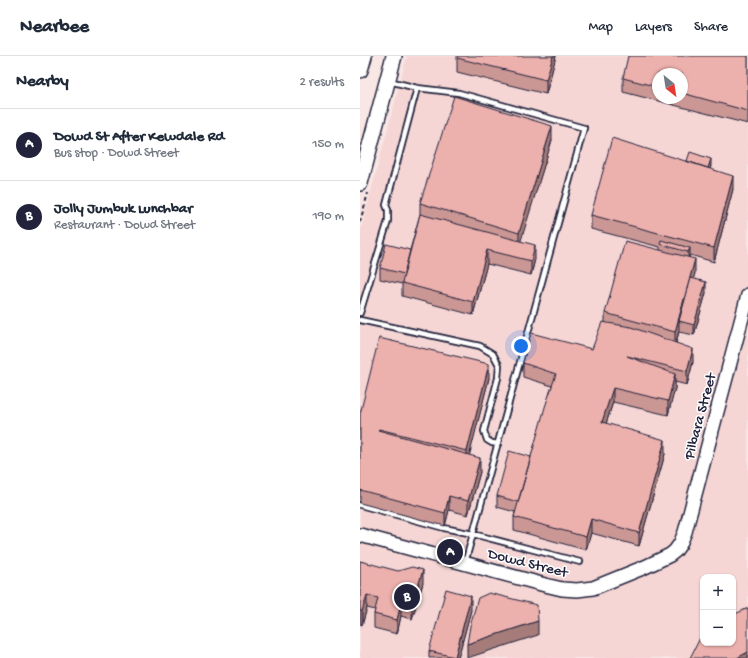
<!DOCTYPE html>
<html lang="en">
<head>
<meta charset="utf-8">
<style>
	:root { --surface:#fff; --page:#f6f6f7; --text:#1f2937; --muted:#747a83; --line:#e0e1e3; --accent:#22223b }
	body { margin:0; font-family:"Gochi Hand",sans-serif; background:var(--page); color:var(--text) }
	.controls { position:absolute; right:12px; bottom:12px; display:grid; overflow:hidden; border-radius:8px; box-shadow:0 1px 3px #0004 }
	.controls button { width:36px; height:36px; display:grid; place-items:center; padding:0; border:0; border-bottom:1px solid var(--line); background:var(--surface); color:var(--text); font:20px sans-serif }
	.compass { position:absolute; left:292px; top:12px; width:36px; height:36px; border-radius:50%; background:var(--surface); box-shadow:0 1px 3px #0004; rotate:150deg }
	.you { position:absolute; left:161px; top:290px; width:14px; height:14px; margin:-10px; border:3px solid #fff; border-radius:50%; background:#1a73e8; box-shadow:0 0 0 6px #1a73e833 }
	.badge { display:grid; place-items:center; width:26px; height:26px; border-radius:50%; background:var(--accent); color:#fff; font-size:13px; font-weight:700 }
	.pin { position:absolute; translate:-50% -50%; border:2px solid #fff; box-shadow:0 1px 4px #0006 }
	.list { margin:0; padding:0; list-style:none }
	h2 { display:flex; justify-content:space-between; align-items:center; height:52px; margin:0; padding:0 16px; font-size:17px }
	h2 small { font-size:13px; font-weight:400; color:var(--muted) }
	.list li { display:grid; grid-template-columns:26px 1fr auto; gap:12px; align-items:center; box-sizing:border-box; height:72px; padding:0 16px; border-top:1px solid var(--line) }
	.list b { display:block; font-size:15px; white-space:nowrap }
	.list p { margin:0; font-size:13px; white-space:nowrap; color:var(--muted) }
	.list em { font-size:13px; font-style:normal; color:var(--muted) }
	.map { position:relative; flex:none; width:388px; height:602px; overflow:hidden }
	header { display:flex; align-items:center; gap:24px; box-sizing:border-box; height:56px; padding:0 20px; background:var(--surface); border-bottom:1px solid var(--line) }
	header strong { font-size:19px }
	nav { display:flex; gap:22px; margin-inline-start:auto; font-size:14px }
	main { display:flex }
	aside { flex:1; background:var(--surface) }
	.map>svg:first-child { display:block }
</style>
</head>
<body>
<header>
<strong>Nearbee</strong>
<nav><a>Map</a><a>Layers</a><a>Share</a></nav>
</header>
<main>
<aside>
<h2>Nearby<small>2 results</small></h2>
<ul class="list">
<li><span class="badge">A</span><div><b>Dowd St After Kewdale Rd</b><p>Bus stop · Dowd Street</p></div><em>150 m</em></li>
<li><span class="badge">B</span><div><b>Jolly Jumbuk Lunchbar</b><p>Restaurant · Dowd Street</p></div><em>190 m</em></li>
</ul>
</aside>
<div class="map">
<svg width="388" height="602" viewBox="0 0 388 602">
	<rect width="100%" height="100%" fill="#f9e7e6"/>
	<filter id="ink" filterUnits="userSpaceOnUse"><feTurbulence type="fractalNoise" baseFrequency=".025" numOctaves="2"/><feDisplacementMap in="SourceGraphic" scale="8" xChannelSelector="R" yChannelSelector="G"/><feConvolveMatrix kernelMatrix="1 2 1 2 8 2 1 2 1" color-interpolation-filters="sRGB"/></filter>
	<g filter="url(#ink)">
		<path fill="#f5d6d5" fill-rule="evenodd" d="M47,0h341v602h-388v-426zM298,18h24v24h-24zM343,521h30v66h-30z"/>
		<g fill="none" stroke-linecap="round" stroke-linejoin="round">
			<defs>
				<path id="service" d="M57,32l42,5 125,35 -119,435
					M0,257l28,-92v-11l-2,-5 31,-117 -28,-7
					M0,264l120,26 13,8 6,11 -1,13 -14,53 3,9 5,3 6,1
					M0,449l84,23 29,6 107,28"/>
				<path id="secondary" d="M0,479l185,50 17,4 15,1 16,-2 52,-21 25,-12 5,-4 5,-7 5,-12 63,-237"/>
				<path id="primary" d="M0,14l4,-14
					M0,127l34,-127"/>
			</defs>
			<use href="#service" stroke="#22223b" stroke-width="8"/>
			<use href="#secondary" stroke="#22223b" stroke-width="16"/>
			<use href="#primary" stroke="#22223b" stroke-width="18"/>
			<path stroke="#22223b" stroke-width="2" stroke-dasharray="4 3" stroke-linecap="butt" d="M0,166l8,-29"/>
			<use href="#service" stroke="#fff" stroke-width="4.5"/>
			<use href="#secondary" stroke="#fff" stroke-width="13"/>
			<use href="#primary" stroke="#fff" stroke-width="15"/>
		</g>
		<path fill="#cb9795" stroke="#22223b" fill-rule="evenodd" d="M196,0l-10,38 -89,-22v-14z
			M388,0v68l-125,-32v-14zM298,18h24v24h-24z
			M192,84l-32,101 15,18 -4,16 -44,-11 -14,51 -71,-19v-12l-22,-5v-11l30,-18 10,-36v-11z
			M327,105l24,5 -1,3 23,20 -19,73 -24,-7 -1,3 6,15 -2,6 13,14 -12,42 -15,-3 -3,11 17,19 -6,23 -12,-3v6l-7,27 -55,-13 -7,22 59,30 -26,92 -48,-13 -5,17 -72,-20v-13l1,-5 -18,-5v-11l34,-39 21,-71 -29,-9v-14l69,-14 13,-27v-9l55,-63v-3l-69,-18v-14z
			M129,322l-20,77 11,17 -12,43 -19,-5 -4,16 -85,-23v-89z
			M0,505l63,22 -11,36 -11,-3 -4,18 -23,-6v-14l1,-4 -8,-2 -5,17 -2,-1z
			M111,554l-13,48h-29v-7z"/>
		<path fill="#a57b79" stroke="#22223b" d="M193,0h3l-10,38v-14z
			M192,70v14l-33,107v-14z
			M351,103v7l-5,15v-7z
			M373,120v13l-19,73v-14z
			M175,189v14l-4,16v-14z
			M330,192v7l-2,5v-8z
			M127,194v14l-14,51v-13z
			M335,203v14l-13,49 -3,-1v10l-4,15v-14z
			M346,226v11l-12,42v-10z
			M333,293v13l-6,23v-14z
			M129,308v14l-22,87v-14z
			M315,318v14l-7,27v-14z
			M253,332v14l-11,34v-14z
			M305,384v14l-26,92v-13z
			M120,402v14l-12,43v-14z
			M89,440v14l-4,16v-13z
			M231,463v14l-5,17v-13z
			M63,514v13l-11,36v-14z
			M7,539v13l-5,17v-14z
			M111,540v14l-13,48h-3z
			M41,547v13l-4,18v-14z
			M178,565v14l-71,23v-14z
			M388,596v6h-11z"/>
		<path fill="#ecb0ad" stroke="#22223b" d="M97,0h96l-7,24 -89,-22z
			M268,0h120v55l-66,-18v-19h-24v13l-35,-9z
			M94,40l98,30 -33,107 -99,-30z
			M252,82l121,38 -19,72 -123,-33z
			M330,96l21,7 -3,9 -21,-7z
			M60,158l115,31 -4,16 -44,-11 -14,52 -71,-19z
			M301,184l29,8 -2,4 -28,-8z
			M265,185l70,18 -20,73 -70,-19z
			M26,188l24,6 -6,24 -24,-6z
			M331,222l15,4 -12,43 -15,-4z
			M242,266l29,5 62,22 -6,22 -60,-15 48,18 -7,27 -55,-13 -11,34 63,18 -26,93 -48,-14 -5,18 -72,-20 31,-110 11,-33 -33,-11 8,-30 61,16z
			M19,282l110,26 -22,87 -88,-22 -1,1 102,28 -12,43 -19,-5 -4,17 -85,-23v-76z
			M149,395l22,6 -13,45 -21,-6z
			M0,505l38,10 14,-4 11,3 -11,35 -11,-2 -4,17 -23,-6 4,-16 -11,-3 -5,16h-2z
			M86,533l25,7 -16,61 -26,-6z
			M129,537l48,12 1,16 -71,23 3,-18 8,-28z
			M388,552v44l-11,6h-47l13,-26v11h30v-28z"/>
	</g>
	<g text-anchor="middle" stroke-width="3" stroke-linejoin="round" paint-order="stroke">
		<g font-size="15" fill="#22223b" stroke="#fff">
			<text transform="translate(339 360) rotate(-75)" y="5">Pilbara Street</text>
			<text transform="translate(168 506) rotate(14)" y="5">Dowd Street</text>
		</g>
	</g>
</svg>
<div class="controls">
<button>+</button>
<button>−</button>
</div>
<svg class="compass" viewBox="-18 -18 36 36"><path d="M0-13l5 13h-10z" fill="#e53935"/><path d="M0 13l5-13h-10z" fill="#747a83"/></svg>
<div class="you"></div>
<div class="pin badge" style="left:90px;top:496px">A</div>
<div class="pin badge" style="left:47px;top:541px">B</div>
</div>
</main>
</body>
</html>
